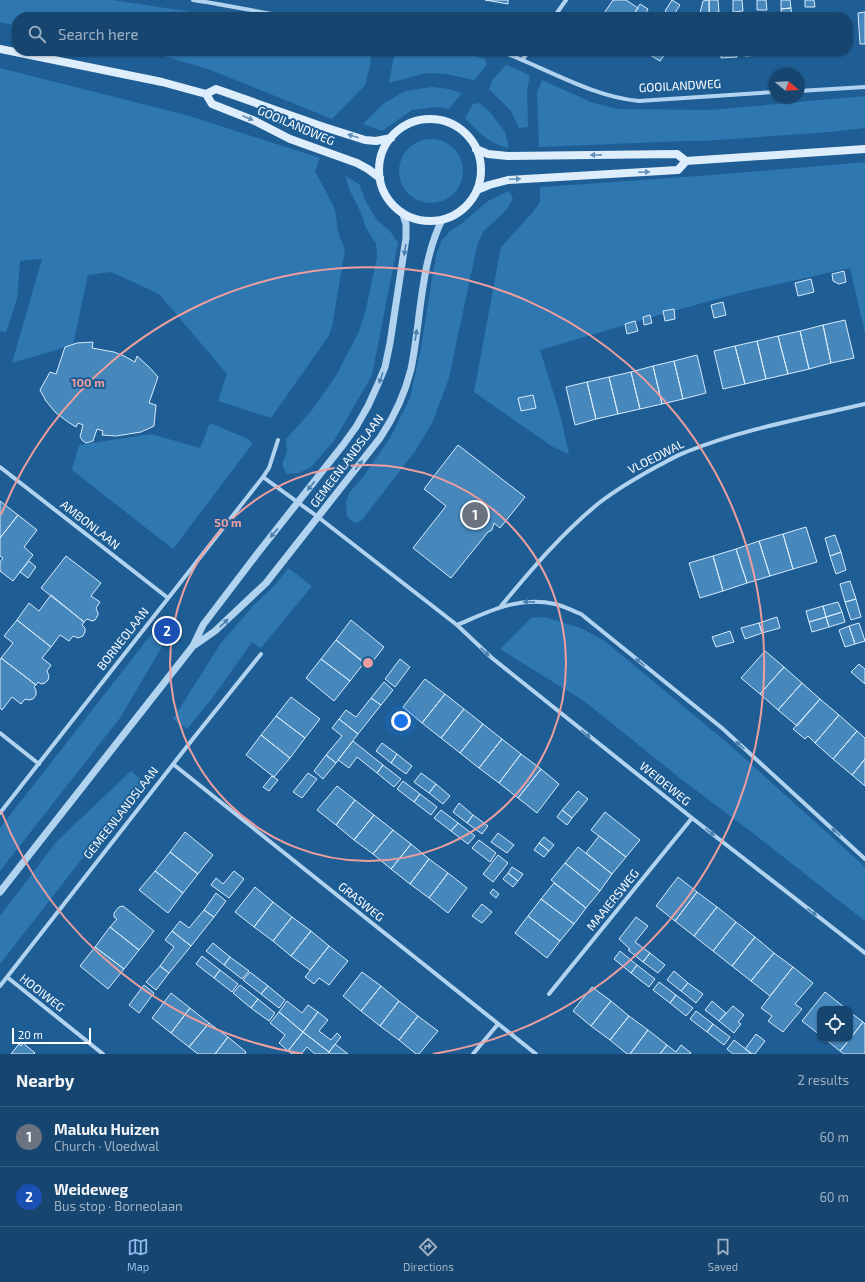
<!DOCTYPE html>
<html lang="en">
<head>
<meta charset="utf-8">
<style>
	:root { --surface:#164670; --page:#235078; --text:#f1f3f6; --muted:#9eb1c3; --line:#355e83; --accent:#90b9f0 }
	body { margin:0; font-family:"Exo 2",sans-serif; background:var(--page); color:var(--text) }
	.controls { position:absolute; right:12px; bottom:12px; display:grid; overflow:hidden; border-radius:8px; box-shadow:0 1px 3px #0004 }
	.controls button { width:36px; height:36px; display:grid; place-items:center; padding:0; border:0; border-bottom:1px solid var(--line); background:var(--surface); color:var(--text); font:20px sans-serif }
	.compass { position:absolute; left:769px; top:68px; width:36px; height:36px; border-radius:50%; background:var(--surface); box-shadow:0 1px 3px #0004; rotate:108deg }
	.scale { position:absolute; left:12px; bottom:10px; width:79px; box-sizing:border-box; padding-left:4px; border:2px solid #fff; border-top:0; font-size:11px; line-height:14px; white-space:nowrap; color:#fff; -webkit-text-stroke:3px #1e5e95; paint-order:stroke }
	.you { position:absolute; left:401px; top:721px; width:14px; height:14px; margin:-10px; border:3px solid #fff; border-radius:50%; background:#1a73e8; box-shadow:0 0 0 6px #1a73e833 }
	.badge { display:grid; place-items:center; width:26px; height:26px; border-radius:50%; background:var(--accent); color:#fff; font-size:13px; font-weight:700 }
	.pin { position:absolute; translate:-50% -50%; border:2px solid #fff; box-shadow:0 1px 4px #0006 }
	.list { margin:0; padding:0; list-style:none }
	h2 { display:flex; justify-content:space-between; align-items:center; height:52px; margin:0; padding:0 16px; font-size:17px }
	h2 small { font-size:13px; font-weight:400; color:var(--muted) }
	.list li { display:grid; grid-template-columns:26px 1fr auto; gap:12px; align-items:center; box-sizing:border-box; height:60px; padding:0 16px; border-top:1px solid var(--line) }
	.list b { display:block; font-size:15px; white-space:nowrap }
	.list p { margin:0; font-size:13px; white-space:nowrap; color:var(--muted) }
	.list em { font-size:13px; font-style:normal; color:var(--muted) }
	.icon { flex:none; width:22px; height:22px; fill:none; stroke:currentColor; stroke-width:2; stroke-linecap:round; stroke-linejoin:round }
	.map { position:relative; flex:none; width:865px; height:1054px; overflow:hidden }
	.search { position:absolute; background:var(--surface); box-shadow:0 1px 3px #0004; left:12px; right:12px; top:12px; height:44px; display:flex; align-items:center; gap:10px; box-sizing:border-box; padding:0 14px; border-radius:16px; color:var(--muted); font-size:15px }
	.sheet { height:172px; background:var(--surface) }
	nav { display:flex; justify-content:space-around; align-items:center; box-sizing:border-box; height:56px; border-top:1px solid var(--line); background:var(--surface); font-size:11px; color:var(--muted) }
	nav a { display:grid; justify-items:center; gap:2px }
	nav .on { color:var(--accent) }
	.map>svg:first-child { display:block }
</style>
</head>
<body>
<div class="map">
<svg width="865" height="1054" viewBox="0 0 865 1054">
	<rect width="100%" height="100%" fill="#1e5e95"/>
	<path fill="#2e77b1" d="M0,0h112l113,17h-208v9l-17,-4z
		M147,51h225l-3,19 -4,15 -33,34 -124,-50z
		M395,51h53l36,7 3,7 -13,15 -28,-6 -20,-1 -37,10z
		M506,65l13,5 11,6 -3,13 1,38 -9,1 -8,-17 -22,-22 4,-10z
		M0,68l186,47 134,43 -5,13 20,38 3,23 7,18 -13,77 -4,10 -57,81 -53,-17 9,-27 -68,-80 -48,-22 -23,3 -15,70 -61,18 30,-104 -22,2 -3,38 -11,33 -6,-1z
		M542,80l49,22 26,7 94,1 154,-14v32l-35,4 -126,9h-20l-145,6 -2,-55z
		M432,87l17,2 13,4 -13,16 -12,-2 -25,3 -30,21 -19,-7 20,-20 22,-13z
		M479,103l10,8 16,21 4,16c-20,-4 -31,-16 -44,-30l8,-14z
		M399 171a32 32 0 1 1 64 0a32 32 0 1 1-64 0Z
		M865,162v171l-15,-65 -111,25 -87,24 -112,33 20,64 9,40 -16,-7 -79,-55 27,-145 32,-35 7,-10v-15c109,-7 217,-15 325,-25z
		M345,176l14,8 7,18 11,18 13,11 8,12 -26,132 -38,66 -23,26 -12,6 -13,1 -4,-10 5,-12 -1,-13 26,-29 25,-36 22,-43 7,-22 11,-52 -1,-13 -10,-16 -5,-15 -11,-22z
		M509,191l4,8 -7,11 -23,22 -6,14 -28,132 -16,43 -17,29 -55,71 -4,2 -4,-1 -6,-6 -1,-14 3,-9 14,-16 27,-39 20,-40 11,-50 11,-70 5,-26 5,-12 7,-8 12,-8 27,-23z
		M210,423l36,15 7,5 -80,106 -101,-79 7,-25 72,-11 49,14z
		M288,568l24,18 -51,62 -9,-6 -41,58 -24,29 -14,-10 48,-76 33,-38 22,-21z
		M532,617l16,1 33,10 25,14 125,104 134,121v54l-116,-91 -68,-51 -97,-78 -84,-52z
		M157,627l12,8 -49,83 -120,153v-43z
		M131,771l15,12 -47,54 -99,127v-48l57,-75z"/>
	<path fill="#4687bc" stroke="#d7ebfb" d="M485,0h23v4z
		M613,0h13l12,8 -6,9h-29l-1,-1z
		M672,0l8,5 -7,11 -8,-5z
		M709,0h9l1,12 -10,1z
		M709,0l1,17h-11l4,-16z
		M733,0h9l1,11 -10,1z
		M757,0h9l1,10h-10z
		M781,0h9l1,8 -10,1z
		M805,0h9l1,7h-10z
		M640,4l8,5 -2,4 5,4h-19z
		M791,8l1,9h-10l-1,-8z
		M865,12v32h-5l-2,-31z
		M816,15v2h-10v-1z
		M649,51h18l-7,10 -13,-8z
		M711,51h25l1,6 -16,1v-5l-10,1z
		M736,51h24l1,4 -16,1v-5z
		M769,51h15l1,3 -16,1z
		M793,51h15v1l-15,1z
		M844,271l2,11 -7,2 -6,-3 -1,-7z
		M811,279l3,13 -16,4 -3,-13z
		M723,302l3,13 -12,3 -3,-13z
		M674,309l1,10 -10,2 -2,-10z
		M650,315l2,8 -8,2 -1,-8z
		M845,320l9,38 -23,5 -8,-38z
		M635,321l3,10 -11,3 -2,-10z
		M823,325l8,38 -22,6 -9,-38z
		M800,331l9,38 -21,5 -10,-38z
		M778,336l10,38 -22,5 -9,-38z
		M757,341l9,38 -21,5 -10,-38z
		M93,342l-1,6 22,4 10,4 11,6 2,-6 12,11 9,10 -9,26 7,2 -2,21 -13,6 -25,4 -14,-1 1,-4 -6,-2 -4,12 -7,2 -3,-2 -3,-4 3,-12 -5,-2 -2,4 -8,-5 -13,-10 -9,-11 -6,-11 10,-18 6,2 9,-27 12,-4z
		M735,346l10,38 -22,5 -9,-38z
		M697,355l9,38 -23,6 -9,-38z
		M674,361l9,38 -21,5 -9,-38z
		M653,366l9,38 -22,5 -9,-37z
		M631,372l9,37 -22,5 -9,-37z
		M609,377l9,37 -22,5 -9,-37z
		M587,382l9,37 -21,6 -9,-38z
		M533,395l3,13 -15,3 -3,-13z
		M458,445l67,52 -25,31 -6,-5 -2,7 -4,2 -37,46 -38,-30 33,-42 -22,-17z
		M0,501l18,14 -18,23z
		M18,515l19,15 -13,17 9,8 -20,26 -13,-10v-9l3,-4 -3,-2v-18z
		M806,527l11,35 -24,7 -10,-35z
		M783,534l10,35 -23,7 -11,-35z
		M835,535l6,17 -11,4 -5,-18z
		M759,541l11,35 -23,7 -11,-34z
		M736,549l11,34 -24,8 -10,-35z
		M841,552l5,18 -10,4 -6,-18z
		M66,556l35,27 -10,13 9,6 -4,6 2,5v2l-3,5 -3,1 -5,-2 -3,3 -43,-34z
		M713,556l10,35 -23,7 -11,-35z
		M29,561l7,6 -8,11 -8,-6z
		M850,581l6,18 -11,3 -5,-18z
		M51,595l33,27 -2,3 3,3v4l-2,4 -5,2 -5,-2 -4,5 -9,-6 -9,12 -34,-27 12,-17 10,8z
		M856,599l5,18 -10,3 -6,-18z
		M838,602l4,10 -16,5 -3,-11z
		M823,606l3,11 -17,5 -3,-11z
		M842,612l3,10 -16,5 -3,-10z
		M777,617l3,11 -18,5 -3,-10z
		M826,617l3,10 -17,5 -3,-10z
		M17,620l34,27 -9,11 9,7 -4,6 2,5 -1,4 -3,3 -4,1 -3,-2 -2,3 -35,-27 12,-15 -9,-7z
		M351,620l33,27 -15,19 -33,-26z
		M759,623l3,10 -17,6 -4,-11z
		M859,623l6,18 -10,3 -6,-18z
		M849,626l6,18 -10,3 -6,-17z
		M730,631l4,11 -18,5 -4,-10z
		M336,640l28,23 -14,18 -29,-22z
		M765,651l19,16 -24,27 -19,-16z
		M1,658l35,27 -2,2 2,3v5l-3,4 -4,1 -4,-1 -4,5 -9,-7 -10,13 -2,-2v-48z
		M321,659l29,22 -16,20 -28,-23z
		M400,659l10,8 -15,20 -10,-8z
		M859,664l6,5v15l-14,-12z
		M784,667l18,16 -24,27 -18,-16z
		M425,679l20,15 -23,29 -19,-16z
		M384,682l9,8 -12,15 -10,-7z
		M802,683l18,16 -23,27 -19,-16z
		M445,694l19,15 -23,29 -19,-15z
		M291,697l29,22 -15,19 -29,-22z
		M371,698l10,7 -23,29 -19,-15 7,-9 10,7z
		M820,699l19,16 -24,28 -7,-7 -3,3 -12,-10z
		M464,709l19,15 -23,29 -19,-15z
		M839,715l18,16 -24,28 -18,-16z
		M276,716l29,22 -15,20 -29,-23z
		M339,719l19,15 -22,29 -10,-8 16,-19 -10,-8z
		M483,724l19,15 -23,29 -19,-15z
		M857,731l8,7v21l-13,16 -19,-16z
		M261,735l29,23 -16,19 -28,-22z
		M502,739l19,15 -22,29 -20,-15z
		M353,741l30,24 -6,8 -20,-16 -8,11 -11,-8z
		M382,743l15,11 -6,9 -15,-12z
		M397,754l15,12 -6,8 -15,-11z
		M521,754l20,15 -23,29 -19,-15z
		M326,755l10,8 -13,16 -9,-8z
		M865,759v27l-13,-11z
		M383,765l18,14 -7,8 -17,-14z
		M541,769l18,15 -22,29 -19,-15z
		M308,773l9,6 -15,19 -9,-6z
		M421,773l15,11 -7,9 -15,-11z
		M272,776l6,4 -9,11 -6,-4z
		M403,781l17,13 -6,8 -17,-13z
		M436,784l14,12 -7,8 -14,-11z
		M337,786l18,14 -19,25 -19,-15z
		M578,791l10,8 -16,19 -10,-8z
		M420,794l17,13 -6,8 -17,-13z
		M355,800l19,15 -20,25 -18,-15z
		M459,803l14,12 -6,8 -14,-11z
		M441,810l17,13 -7,8 -17,-13z
		M562,810l10,8 -5,7 -10,-8z
		M605,812l35,28 -14,17 -35,-27z
		M374,815l19,15 -20,24 -19,-14z
		M473,815l15,11 -6,8 -15,-11z
		M458,823l17,13 -7,8 -17,-13z
		M393,830l18,14 -20,25 -18,-15z
		M185,832l28,23 -15,19 -28,-22z
		M498,833l16,12 -7,8 -16,-11z
		M599,836l27,21 -14,17 -26,-21z
		M544,837l10,8 -5,6 -10,-8z
		M479,840l17,13 -6,9 -18,-14z
		M539,843l10,8 -5,6 -10,-7z
		M411,844l18,15 -19,25 -19,-15z
		M578,847l34,27 -12,17 -35,-28z
		M170,852l28,22 -15,19 -28,-22z
		M498,855l10,8 -15,19 -10,-8z
		M429,859l19,14 -19,25 -19,-14z
		M565,863l35,28 -14,17 -35,-28z
		M512,867l11,7 -5,7 -10,-8z
		M155,871l28,22 -15,20 -29,-23z
		M234,871l10,8 -15,19 -18,-13 5,-7 7,6z
		M448,873l19,15 -19,25 -19,-15z
		M508,873l10,8 -5,6 -10,-8z
		M678,877l19,15 -22,29 -19,-15z
		M554,883l32,25 -12,16 -33,-25z
		M255,887l18,15 -19,25 -19,-15z
		M493,889l6,5 -3,4 -6,-5z
		M697,892l20,15 -23,29 -19,-15z
		M216,893l10,8 -12,16 -10,-7z
		M541,899l33,25 -14,17 -32,-25z
		M273,902l19,15 -19,24 -19,-14z
		M482,904l10,8 -10,11 -10,-7z
		M123,906l31,25 -15,19 -29,-23 7,-8 -3,-2v-4l5,-6z
		M717,907l19,15 -23,29 -19,-15z
		M204,910l10,7 -23,29 -19,-15 8,-10 9,7z
		M528,916l32,25 -13,17 -32,-25z
		M292,917l19,14 -20,25 -18,-15z
		M636,917l12,9 -13,16 15,11 -7,9 -15,-12 2,-1 -11,-10z
		M736,922l19,15 -23,29 -19,-15z
		M110,927l29,23 -15,19 -29,-22z
		M172,931l19,15 -22,27 -9,-7 14,-19 -9,-7z
		M311,931l18,15 -19,24 -19,-14z
		M755,937l19,16 -23,28 -19,-15z
		M213,943l17,14 -6,8 -18,-14z
		M329,946l19,15 -19,24 -10,-7 -5,6 -9,-7z
		M95,947l29,22 -16,20 -28,-23z
		M620,951l17,14 -6,8 -17,-14z
		M650,953l15,12 -7,8 -15,-11z
		M774,953l19,14 -23,29 -19,-15z
		M202,956l18,14 -6,8 -18,-14z
		M230,957l19,14 -7,8 -18,-14z
		M637,965l18,14 -6,8 -18,-14z
		M160,966l9,7 -13,17 -10,-8z
		M793,967l20,16 -18,21 7,5 -19,23 -15,-11 4,-5 -11,-8z
		M220,970l18,14 -6,8 -18,-14z
		M674,971l14,12 -7,8 -14,-11z
		M250,972l18,14 -7,8 -18,-14z
		M362,972l19,14 -20,25 -18,-15z
		M659,982l17,13 -6,8 -17,-13z
		M688,983l15,11 -7,9 -15,-12z
		M144,985l10,8 -15,20 -10,-8z
		M240,985l18,14 -7,9 -18,-15z
		M268,986l17,14 -6,8 -18,-14z
		M381,986l18,15 -19,25 -19,-15z
		M592,987l19,14 -20,25 -18,-15z
		M825,992l19,15 -1,2h-23v26l-18,-14z
		M171,993l19,15 -19,25 -19,-15z
		M676,995l17,13 -7,8 -16,-13z
		M258,999l17,14 -6,8 -18,-13z
		M287,1001l15,12 6,-8 10,7 -15,20 -24,-20z
		M399,1001l19,15 -19,24 -19,-14z
		M611,1001l18,15 -19,24 -19,-14z
		M712,1001l14,12 -7,8 -14,-11z
		M733,1006l11,9 -6,7 3,2 -7,9 -15,-12z
		M190,1008l19,15 -20,24 -18,-14z
		M696,1011l17,13 -6,8 -17,-13z
		M279,1012l24,20 -15,19 -9,-8 6,-8 -15,-12z
		M318,1012l10,8 -9,11 12,9 6,-7 4,4 -12,15 -26,-20z
		M850,1012l13,10 -13,17z
		M418,1016l20,15 -19,23h-3l-17,-14z
		M629,1016l19,14 -18,24h-3l-17,-14z
		M863,1022l2,2v30h-21l-4,-3z
		M209,1023l19,14 -13,17h-17l-9,-7z
		M713,1024l17,13 -6,8 -17,-13z
		M648,1030l19,15 -7,9h-30z
		M303,1032l26,20 -1,2h-13l-8,-7 -6,7h-9l-4,-3z
		M756,1034l9,7 -10,13h-3l-7,-5z
		M228,1037l18,15 -1,2h-30z
		M825,1039h25l-10,12z
		M734,1040l17,13 -1,1h-17l-6,-5z
		M23,1043l12,10 -1,1h-23l8,-10 2,2z
		M335,1044l13,10h-17l-2,-2z
		M667,1045l9,7 5,-7 10,8 -1,1h-30z"/>
	<g fill="none" stroke-linecap="round" stroke-linejoin="round">
		<path stroke="#b1d3ef" stroke-width="4" d="M193,0c33,5 65,12 98,17
			M554,17l12,-17
			M500,51c46,17 90,45 139,50l136,-9
			M522,60l7,-9
			M799,91l66,-4
			M0,467l168,131
			M263,477l55,40 139,108 35,33 200,160 173,135
			M501,606c31,-37 61,-73 98,-103 18,-14 37,-25 57,-36 10,-5 19,-11 30,-15 57,-23 119,-34 179,-48
			M457,625c33,-14 61,-29 98,-21 9,2 18,7 26,10l141,114 143,131
			M0,733l39,31
			M173,764l363,290
			M0,813l263,-336 6,-9 9,-28
			M7,977l96,77
			M0,986l192,-246 69,-86
			M549,994l143,-176
			M473,1054l25,-30"/>
		<path stroke="#b1d3ef" stroke-width="7" d="M195,645l20,-14 51,-48 114,-145c14,-21 25,-44 31,-69 10,-48 9,-105 31,-149
			M0,892l193,-246 10,-21 54,-71 86,-109 13,-18 12,-21 10,-22 7,-17 5,-24 16,-105v-14l-4,-12"/>
		<path stroke="#deedfb" stroke-width="8" d="M0,49l162,33 44,12 6,10 43,17 35,18 67,24 11,6 12,9
			M206,94l10,-5 105,37 44,14 11,1 15,-3
			M379 170a51 51 0 1 1 102 0a51 51 0 1 1-102 0Z
			M476,149l12,5 20,2 169,-2 9,7 179,-12
			M477,190l12,-5 19,-5 170,-10 8,-9"/>
	</g>
	<defs><path id="oneway-solid" d="M-6-.8H1V-3.2L6.5 0L1 3.2V.8H-6Z"/></defs>
	<g fill="#6190b9">
		<use href="#oneway-solid" transform="translate(248 118) rotate(23)"/>
		<use href="#oneway-solid" transform="translate(353 136) rotate(-162)"/>
		<use href="#oneway-solid" transform="translate(596 155) rotate(179)"/>
		<use href="#oneway-solid" transform="translate(644 172) rotate(-3)"/>
		<use href="#oneway-solid" transform="translate(515 179) rotate(-2)"/>
	</g>
	<g fill="#4a81b0">
		<use href="#oneway-solid" transform="translate(405 250) rotate(99)"/>
		<use href="#oneway-solid" transform="translate(416 335) rotate(-81)"/>
		<use href="#oneway-solid" transform="translate(381 378) rotate(109)"/>
		<use href="#oneway-solid" transform="translate(359 465) rotate(-52)"/>
		<use href="#oneway-solid" transform="translate(311 486) rotate(128)"/>
		<use href="#oneway-solid" transform="translate(274 533) rotate(130)"/>
		<use href="#oneway-solid" transform="translate(529 602) rotate(179)"/>
		<use href="#oneway-solid" transform="translate(224 623) rotate(-43)"/>
		<use href="#oneway-solid" transform="translate(485 652) rotate(43)"/>
		<use href="#oneway-solid" transform="translate(640 662) rotate(-141)"/>
		<use href="#oneway-solid" transform="translate(586 734) rotate(39)"/>
		<use href="#oneway-solid" transform="translate(740 745) rotate(-138)"/>
		<use href="#oneway-solid" transform="translate(710 832) rotate(38)"/>
		<use href="#oneway-solid" transform="translate(836 832) rotate(-138)"/>
		<use href="#oneway-solid" transform="translate(812 912) rotate(38)"/>
	</g>
	<g fill="none" stroke="#ed9e9e" stroke-width="2">
		<circle cx="368" cy="663" r="198"/>
		<path d="M303 1054A396 396 0 0 1 1 811M1 515A396 396 0 1 1 433 1054"/>
	</g>
	<g text-anchor="middle" stroke-width="4" stroke-linejoin="round" paint-order="stroke">
		<g font-size="12" fill="#fff" stroke="#1e5e95">
			<text transform="translate(680 86) rotate(-3)" y="4">GOOILANDWEG</text>
			<text transform="translate(296 126) rotate(23)" y="4">GOOILANDWEG</text>
			<text transform="translate(656 457) rotate(-27)" y="4">VLOEDWAL</text>
			<text transform="translate(347 461) rotate(-53)" y="4">GEMEENLANDSLAAN</text>
			<text transform="translate(90 525) rotate(38)" y="4">AMBONLAAN</text>
			<text transform="translate(123 639) rotate(-52)" y="4">BORNEOLAAN</text>
			<text transform="translate(665 784) rotate(39)" y="4">WEIDEWEG</text>
			<text transform="translate(121 813) rotate(-52)" y="4">GEMEENLANDSLAAN</text>
			<text transform="translate(613 900) rotate(-51)" y="4">MAAIERSWEG</text>
			<text transform="translate(361 902) rotate(39)" y="4">GRASWEG</text>
			<text transform="translate(42 993) rotate(38)" y="4">HOOIWEG</text>
		</g>
	</g>
	<circle cx="368" cy="663" r="6" fill="#ed9e9e" stroke="#1e5e95" stroke-width="2"/>
	<g font-size="12" text-anchor="middle" font-weight="bold" fill="#ed9e9e" stroke="#1e5e95" stroke-width="4" stroke-linejoin="round" paint-order="stroke">
		<text x="88" y="387">100 m</text>
		<text x="228" y="527">50 m</text>
	</g>
</svg>
<div class="controls">
<button><svg class="icon" aria-label="locate" viewBox="0 0 24 24"><circle cx="12" cy="12" r="6"/><path d="M12 2v4M12 18v4M2 12h4M18 12h4"/></svg></button>
</div>
<svg class="compass" viewBox="-18 -18 36 36"><path d="M0-13l5 13h-10z" fill="#e53935"/><path d="M0 13l5-13h-10z" fill="#9eb1c3"/></svg>
<div class="scale">20 m</div>
<div class="you"></div>
<div class="pin badge" style="left:475px;top:515px;background:#6b7280">1</div>
<div class="pin badge" style="left:167px;top:631px;background:#1a4fb4">2</div>
<div class="search"><svg class="icon" aria-label="search" viewBox="0 0 24 24"><circle cx="10" cy="10" r="6"/><path d="M15 15l6 6"/></svg>Search here</div>
</div>
<section class="sheet">
<h2>Nearby<small>2 results</small></h2>
<ul class="list">
<li><span class="badge" style="background:#6b7280">1</span><div><b>Maluku Huizen</b><p>Church · Vloedwal</p></div><em>60 m</em></li>
<li><span class="badge" style="background:#1a4fb4">2</span><div><b>Weideweg</b><p>Bus stop · Borneolaan</p></div><em>60 m</em></li>
</ul>
</section>
<nav>
<a class="on"><svg class="icon" aria-label="map" viewBox="0 0 24 24"><path d="M3 6l6-2 6 2 6-2v14l-6 2-6-2-6 2zM9 4v14M15 6v14"/></svg>Map</a>
<a><svg class="icon" aria-label="directions" viewBox="0 0 24 24"><path d="M12 3l9 9-9 9-9-9zM9 14v-3h6M13 9l2 2-2 2"/></svg>Directions</a>
<a><svg class="icon" aria-label="saved" viewBox="0 0 24 24"><path d="M7 4h10v16l-5-4-5 4z"/></svg>Saved</a>
</nav>
</body>
</html>
